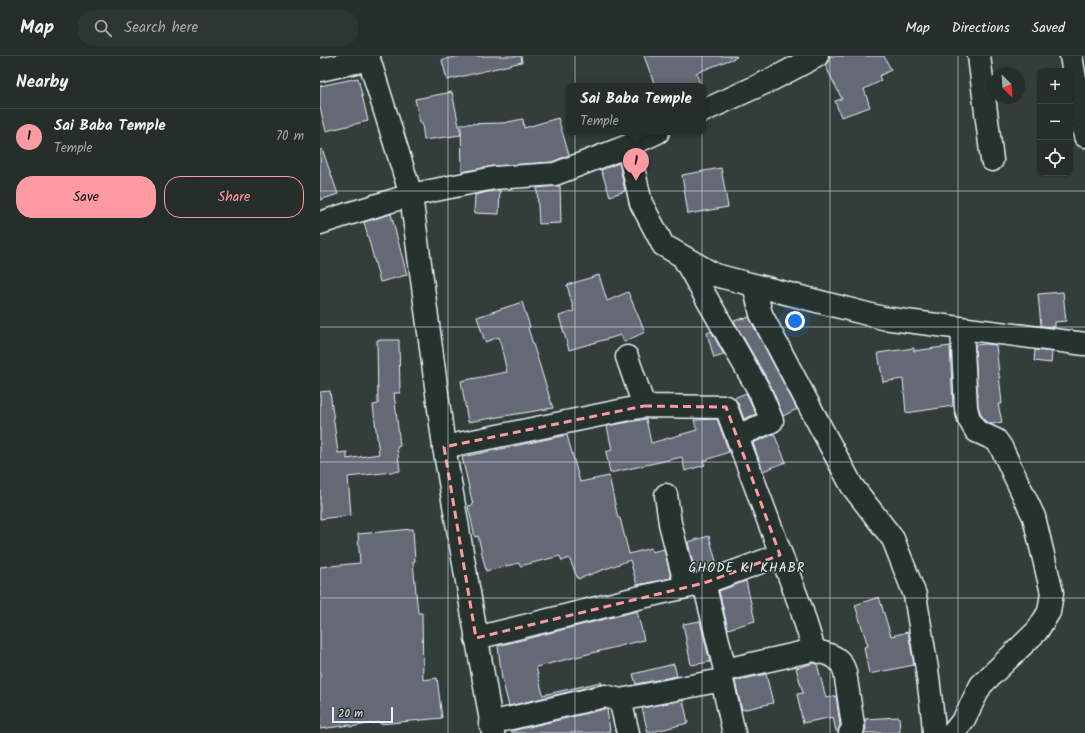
<!DOCTYPE html>
<html lang="en">
<head>
<meta charset="utf-8">
<style>
	:root { --surface:#262e2c; --page:#2e3634; --text:#f1f3f6; --muted:#a4a8a9; --line:#424a48; --accent:#ff9aa2 }
	body { margin:0; font-family:Kalam,sans-serif; background:var(--page); color:var(--text) }
	.controls { position:absolute; right:12px; top:12px; display:grid; overflow:hidden; border-radius:8px; box-shadow:0 1px 3px #0004 }
	.controls button { width:36px; height:36px; display:grid; place-items:center; padding:0; border:0; border-bottom:1px solid var(--line); background:var(--surface); color:var(--text); font:20px sans-serif }
	.compass { position:absolute; left:669px; top:12px; width:36px; height:36px; border-radius:50%; background:var(--surface); box-shadow:0 1px 3px #0004; rotate:155deg }
	.scale { position:absolute; left:12px; bottom:10px; width:61px; box-sizing:border-box; padding-left:4px; border:2px solid #e8f1f8; border-top:0; font-size:11px; line-height:14px; white-space:nowrap; color:#e8f1f8; -webkit-text-stroke:3px #26332d; paint-order:stroke }
	.you { position:absolute; left:475px; top:265px; width:14px; height:14px; margin:-10px; border:3px solid #fff; border-radius:50%; background:#1a73e8; box-shadow:0 0 0 6px #1a73e833 }
	.badge { display:grid; place-items:center; width:26px; height:26px; border-radius:50%; background:var(--accent); color:#111; font-size:13px; font-weight:700 }
	.pin { position:absolute; translate:-50% -33px; filter:drop-shadow(0 1px 2px #0008) }
	.pin::after { content:''; position:absolute; top:21px; width:14px; height:12px; background:inherit; clip-path:polygon(0 0,100% 0,50% 100%) }
	.popup { position:absolute; left:246px; top:27px; width:140px; height:52px; box-sizing:border-box; display:grid; place-content:center; border-radius:8px; background:var(--surface); filter:drop-shadow(0 1px 3px #0005); font-size:13px; white-space:nowrap; color:var(--muted) }
	.popup b { font-size:15px; color:var(--text) }
	.popup::after { content:''; position:absolute; left:50%; top:100%; margin-left:-8px; border:8px solid transparent; border-top-color:var(--surface) }
	.list { margin:0; padding:0; list-style:none }
	h2 { display:flex; justify-content:space-between; align-items:center; height:52px; margin:0; padding:0 16px; font-size:17px }
	h2 small { font-size:13px; font-weight:400; color:var(--muted) }
	.list li { display:grid; grid-template-columns:26px 1fr auto; gap:12px; align-items:center; box-sizing:border-box; height:56px; padding:0 16px; border-top:1px solid var(--line) }
	.list b { display:block; font-size:15px; white-space:nowrap }
	.list p { margin:0; font-size:13px; white-space:nowrap; color:var(--muted) }
	.list em { font-size:13px; font-style:normal; color:var(--muted) }
	.actions { display:flex; gap:8px; padding:12px 16px }
	.actions a { flex:1; padding:9px 0; border:1px solid var(--accent); border-radius:16px; text-align:center; font-size:14px; color:var(--accent) }
	.actions .main { background:var(--accent); color:#111 }
	.icon { flex:none; width:22px; height:22px; fill:none; stroke:currentColor; stroke-width:2; stroke-linecap:round; stroke-linejoin:round }
	.map { position:relative; flex:none; width:765px; height:677px; overflow:hidden }
	header { display:flex; align-items:center; gap:24px; box-sizing:border-box; height:56px; padding:0 20px; background:var(--surface); border-bottom:1px solid var(--line) }
	header strong { font-size:19px }
	nav { display:flex; gap:22px; margin-inline-start:auto; font-size:14px }
	.search { width:280px; height:36px; background:var(--page); display:flex; align-items:center; gap:10px; box-sizing:border-box; padding:0 14px; border-radius:16px; color:var(--muted); font-size:15px }
	main { display:flex }
	aside { flex:1; background:var(--surface) }
	.map>svg:first-child { display:block }
</style>
</head>
<body>
<header>
<strong>Map</strong>
<div class="search"><svg class="icon" aria-label="search" viewBox="0 0 24 24"><circle cx="10" cy="10" r="6"/><path d="M15 15l6 6"/></svg>Search here</div>
<nav><a>Map</a><a>Directions</a><a>Saved</a></nav>
</header>
<main>
<aside>
<h2>Nearby<small></small></h2>
<ul class="list">
<li><span class="badge">1</span><div><b>Sai Baba Temple</b><p>Temple</p></div><em>70 m</em></li>
</ul>
<div class="actions"><a class="main">Save</a><a>Share</a></div>
</aside>
<div class="map">
<svg width="765" height="677" viewBox="0 0 765 677">
	<rect width="100%" height="100%" fill="#333e3b"/>
	<filter id="ink" filterUnits="userSpaceOnUse"><feTurbulence type="fractalNoise" baseFrequency=".025" numOctaves="2"/><feDisplacementMap in="SourceGraphic" scale="8" xChannelSelector="R" yChannelSelector="G"/><feConvolveMatrix kernelMatrix="1 2 1 2 8 2 1 2 1" color-interpolation-filters="sRGB"/></filter>
	<g filter="url(#ink)">
		<path fill="#656875" stroke="#e8f1f8" d="M139,0h62l1,6 -75,18 -5,-20z
			M324,0h92l1,1 -41,16 4,10 -10,3h-35z
			M509,0h55l7,14 -12,6 2,5 -17,8 6,18 -29,10 -6,-16 7,-2 -17,-34 3,-3z
			M38,22l10,43 -42,10 -6,-24v-21z
			M132,36l9,43 -37,5 -2,-17h-2l-5,-24z
			M238,62l11,37 -17,7 -59,4 -31,6 -1,-48 42,-1 20,-4 1,9z
			M2,93l16,45 -18,6v-50z
			M299,107l6,28 -15,5 -9,-26z
			M401,112l7,39 -40,7 -6,-39z
			M236,130h4l1,37 -22,1 -2,-36z
			M176,134h4l-1,24 -25,-1 1,-18z
			M71,158l16,61 -27,7 -16,-60z
			M279,219l8,26 21,-9 17,40 -21,10 -3,-7 -52,15 -10,-34 15,-5 -7,-26z
			M743,236l3,29 -11,1v5l-14,-1 -3,-32z
			M202,246l8,25 -2,1 25,80 -85,14 -7,-41 46,-9 -8,-35 -14,5 -8,-25z
			M429,261l48,92 -14,7 -12,-30 -37,-65 9,-3 1,1z
			M391,275l13,24 -10,3 -7,-25z
			M57,284h22l1,53h-6l6,53 -3,1 3,24 -52,6 3,38 -31,4v-127l10,-1 8,62 9,-1v7l32,-5 -6,-49 5,-1z
			M666,288l10,1 6,59h-4l4,18 -10,2 -7,-3 -4,-7 -3,-8 -3,-61z
			M630,290l3,60 -47,7 -3,-34 -20,3 -5,-29 36,-5v3z
			M715,294l17,2 -1,11 -17,-2z
			M426,337l10,21 -12,5 -6,-16 -4,-5z
			M326,363l5,24 46,-13 -3,-10 23,-1 12,33 -26,9 2,4 -20,6 -3,-14 -72,16 -4,-21 6,-2 -5,-24z
			M454,378l12,28 -23,9 -10,-28z
			M247,379l13,47 29,-6 9,42h2l9,36 22,-6 1,4 12,-3 7,29 -34,7 -7,-25 -52,19 -9,-21 -7,3 -2,-5 -40,10 -1,-3 -33,8 -8,-35 -3,1 -7,-31 5,-1 -11,-48z
			M93,473l2,32 -2,1 5,51h4l1,67 14,-2 5,40 -62,6v-2l-30,5v-2l-30,4v-162l40,-4 -2,-29z
			M389,480l8,29 -22,7 -7,-30z
			M426,525l9,40 -27,8 -9,-38z
			M559,541l12,39 17,-4 6,33 -45,9 -5,-27 4,-1 -13,-41z
			M317,555l7,29 -108,27 7,28 58,-13 1,2 -93,22 -7,-27 -4,-33z
			M380,565l10,41 -19,3 -8,-41z
			M495,607l2,1 9,34 10,-2 4,29 -2,6h-2l-3,-14 -30,6 -6,-29 6,-1 -7,-25z
			M354,608l3,12 -41,8 -3,-10z
			M446,618l7,29 -31,7 -7,-29z
			M363,644l5,23 -40,10 -6,-25z
			M285,653h2l3,22 -11,2h-87v-2z
			M579,661l1,16h-36l2,-4 -1,-10z"/>
		<g fill="none" stroke-linecap="round" stroke-linejoin="round">
			<defs>
				<path id="minor" d="M659,0l13,104
					M751,0l14,80
					M0,14l49,-11
					M383,55l70,-32 44,-23
					M308,90l13,57 22,42 52,30 168,43 202,26
					M0,167l28,-9 63,-19 83,-17 61,-4 73,-28 30,-14
					M363,201l77,135 12,29 -35,15
					M434,229l7,29 43,82 48,90 41,53 22,56 12,74 6,50 1,14
					M324,350l82,1 75,201 13,42c15,5 26,5 31,22l8,53v4l-3,4
					M124,391l200,-41 -17,-49
					M346,439l4,28 16,64
					M384,527l76,-28
					M156,582l157,-39 71,-16 21,87 -3,10 -102,20 8,33
					M405,614l89,-20
					M402,624l12,53
					M170,667l115,-27 15,4
					M633,677l11,-14 17,-34 56,-54 12,-19 3,-19 -18,-76 -33,-70 -5,-7 -20,-9 -7,-12 -3,-11 -4,-80"/>
				<path id="tertiary" d="M48,0l43,139 33,252 49,286"/>
			</defs>
			<use href="#minor" stroke="#e8f1f8" stroke-width="25"/>
			<use href="#tertiary" stroke="#e8f1f8" stroke-width="25"/>
			<use href="#minor" stroke="#26332d" stroke-width="22"/>
			<use href="#tertiary" stroke="#26332d" stroke-width="22"/>
		</g>
	</g>
	<path fill="none" stroke="#ff9aa2" stroke-width="3" stroke-dasharray="8 5" stroke-linejoin="round" d="M324,350l82,1 54,148 -76,28 -228,55 -32,-191z"/>
	<path fill="none" stroke="#e8f1f8" stroke-width="1" stroke-opacity="0.55" d="M128,0v677M255,0v677M382,0v677M510,0v677M638,0v677M0,135h765M0,271h765M0,406h765M0,542h765"/>
	<g text-anchor="middle" stroke-width="3" stroke-linejoin="round" paint-order="stroke">
		<g font-size="13" letter-spacing="1" fill="#e8f1f8" stroke="#26332d">
			<text x="427" y="516">GHODE KI KHABR</text>
		</g>
	</g>
</svg>
<div class="controls">
<button>+</button>
<button>−</button>
<button><svg class="icon" aria-label="locate" viewBox="0 0 24 24"><circle cx="12" cy="12" r="6"/><path d="M12 2v4M12 18v4M2 12h4M18 12h4"/></svg></button>
</div>
<svg class="compass" viewBox="-18 -18 36 36"><path d="M0-13l5 13h-10z" fill="#e53935"/><path d="M0 13l5-13h-10z" fill="#a4a8a9"/></svg>
<div class="scale">20 m</div>
<div class="you"></div>
<div class="pin badge" style="left:316px;top:125px">1</div>
<div class="popup"><b>Sai Baba Temple</b>Temple</div>
</div>
</main>
</body>
</html>
